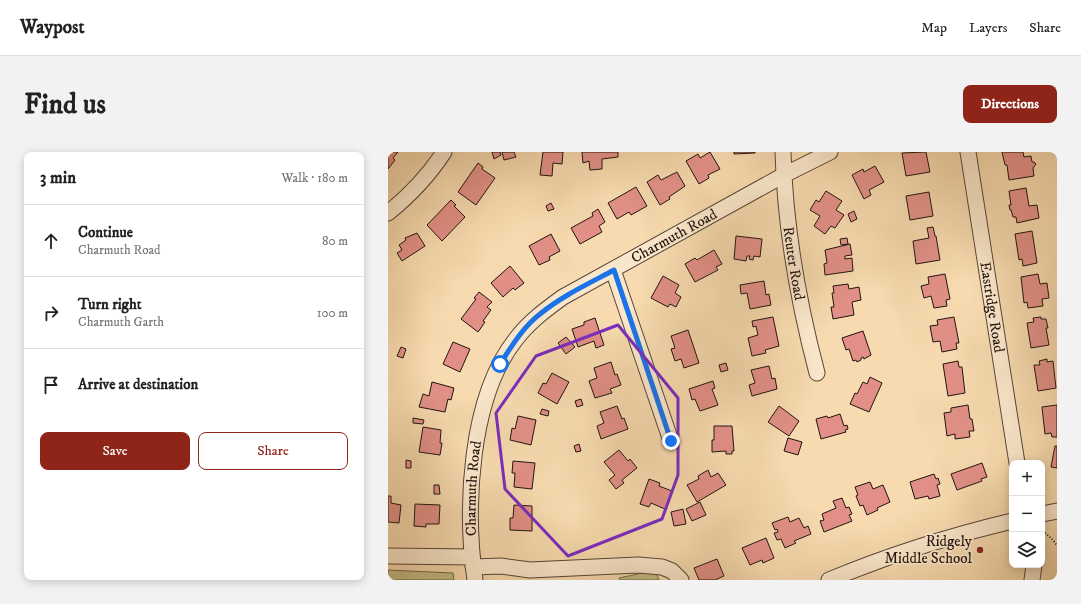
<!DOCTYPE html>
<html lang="en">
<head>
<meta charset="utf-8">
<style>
	:root { --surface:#fff; --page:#f2f2f2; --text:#222; --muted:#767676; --line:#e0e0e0; --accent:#8f2418 }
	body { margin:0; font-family:"IM FELL DW Pica",serif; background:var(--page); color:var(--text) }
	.controls { position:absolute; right:12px; bottom:12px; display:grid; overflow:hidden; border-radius:8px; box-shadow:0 2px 10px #0003 }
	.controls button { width:36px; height:36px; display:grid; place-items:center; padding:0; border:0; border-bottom:1px solid var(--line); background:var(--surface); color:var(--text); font:20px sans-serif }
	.stop { position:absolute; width:12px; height:12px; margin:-9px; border:3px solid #1a73e8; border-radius:50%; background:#fff }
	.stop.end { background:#1a73e8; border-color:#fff; box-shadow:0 1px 4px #0008 }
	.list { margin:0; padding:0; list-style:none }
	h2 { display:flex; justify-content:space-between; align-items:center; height:52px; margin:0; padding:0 16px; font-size:17px }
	h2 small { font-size:13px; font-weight:400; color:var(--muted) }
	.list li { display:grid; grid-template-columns:26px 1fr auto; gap:12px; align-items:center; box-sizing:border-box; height:72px; padding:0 16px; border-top:1px solid var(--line) }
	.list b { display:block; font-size:15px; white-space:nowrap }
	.list p { margin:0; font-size:13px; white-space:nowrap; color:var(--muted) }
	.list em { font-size:13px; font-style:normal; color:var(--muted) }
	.actions { display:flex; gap:8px; padding:12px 16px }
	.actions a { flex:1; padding:9px 0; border:1px solid var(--accent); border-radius:8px; text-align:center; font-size:14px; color:var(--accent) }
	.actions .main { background:var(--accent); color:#fff }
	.icon { flex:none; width:22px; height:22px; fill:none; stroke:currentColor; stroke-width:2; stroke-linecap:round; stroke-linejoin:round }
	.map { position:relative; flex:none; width:669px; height:428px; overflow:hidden; border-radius:8px }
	header { display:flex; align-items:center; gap:24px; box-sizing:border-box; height:56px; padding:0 20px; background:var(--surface); border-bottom:1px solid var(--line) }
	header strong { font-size:19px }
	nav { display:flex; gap:22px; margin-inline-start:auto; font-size:14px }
	.intro { display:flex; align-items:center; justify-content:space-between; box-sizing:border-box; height:96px; padding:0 24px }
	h1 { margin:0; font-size:28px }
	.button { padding:10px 18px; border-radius:8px; background:var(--accent); color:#fff; font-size:14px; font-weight:700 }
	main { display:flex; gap:24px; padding:0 24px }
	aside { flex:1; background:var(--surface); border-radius:8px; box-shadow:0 2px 10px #0003 }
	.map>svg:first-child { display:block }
</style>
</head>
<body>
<header>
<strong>Waypost</strong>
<nav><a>Map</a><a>Layers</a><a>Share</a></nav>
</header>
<div class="intro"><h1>Find us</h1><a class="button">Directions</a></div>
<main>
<aside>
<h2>3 min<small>Walk · 180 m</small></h2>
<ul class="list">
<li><svg class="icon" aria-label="ahead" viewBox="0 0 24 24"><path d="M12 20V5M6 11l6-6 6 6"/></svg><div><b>Continue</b><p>Charmuth Road</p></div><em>80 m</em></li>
<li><svg class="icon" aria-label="right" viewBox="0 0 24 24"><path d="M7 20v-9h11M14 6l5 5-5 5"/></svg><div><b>Turn right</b><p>Charmuth Garth</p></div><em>100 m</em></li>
<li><svg class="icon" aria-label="arrive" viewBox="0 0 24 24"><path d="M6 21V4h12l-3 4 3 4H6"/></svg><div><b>Arrive at destination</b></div></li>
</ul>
<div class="actions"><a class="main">Save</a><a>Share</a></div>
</aside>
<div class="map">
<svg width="669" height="428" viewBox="0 0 669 428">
	<rect width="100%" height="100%" fill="#f7daaf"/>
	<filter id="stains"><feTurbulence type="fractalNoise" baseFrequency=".005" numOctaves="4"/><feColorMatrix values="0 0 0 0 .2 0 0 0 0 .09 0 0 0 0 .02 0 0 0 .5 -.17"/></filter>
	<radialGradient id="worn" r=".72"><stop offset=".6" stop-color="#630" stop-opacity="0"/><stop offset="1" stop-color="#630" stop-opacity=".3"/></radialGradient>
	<path fill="#c4bd86" stroke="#72684a" d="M0,418l65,3 1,7h-66z
		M264,419l4,2 3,7h-39l-1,-2z"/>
	<path fill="#e29087" stroke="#21140f" d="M0,0h10l-5,6 2,2 -7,9z
		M104,0h8l1,3 -7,4z
		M114,0h12l2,5 -12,3z
		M155,0h20l-1,12 -9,-1 -1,13 -12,-1z
		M194,0h36v5l-16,2v10l-12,1 -1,-9 -6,2z
		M322,0l10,17 -12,6 1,3 -10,6 -13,-23 12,-7 2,4z
		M346,0h21v1l-21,1z
		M538,0l4,20 -24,4 -4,-23z
		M614,0h21l1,5 7,-1 1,6h2l2,2 -3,4 1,8 -25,4 -2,-15h-2z
		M90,11l5,4 -1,2 13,9 -19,27 -18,-13z
		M487,14l9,16 -15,8 2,5 -7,4 -12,-24 11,-6 1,3z
		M289,20l8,14 -16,11 1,2 -10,6 -13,-23 11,-7 3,5z
		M248,35l11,19 -16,9 -2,-3 -12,7 -9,-16z
		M638,36l3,18 8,-1 2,13 -22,5 -1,-6h-3l-2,-7h-1l-1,-5h2l-2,-14z
		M438,39l16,10 -6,9 8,5 -9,13 -4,-2 -6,8 -11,-8 6,-10 -10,-6 6,-10 3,2z
		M541,40l4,24 -23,4 -4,-24z
		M63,48l5,5 -2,1 11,11 -23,24 -15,-16z
		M163,51l3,6 -6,2 -2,-5z
		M210,57l7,13 -6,4 3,6 -22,12 -9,-16 22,-12 -1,-3z
		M466,59l3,8 -6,3 -3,-8z
		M545,75l2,9h1l4,24 -24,4 -3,-23 16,-3 -2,-10z
		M644,79l5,32 -14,3 -1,-7 -3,1 -4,-26z
		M29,81l8,13 -23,15 -5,-8 5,-3 -3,-5 7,-5 -1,-2z
		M163,82l9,17 -11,6 1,3 -11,5 -10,-19z
		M348,84l26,3 -2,18 -6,-1 -1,4 -4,-1 1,-3h-3l-1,5 -12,-2z
		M459,86l1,6 -7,1 -1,-6z
		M462,92l2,11 -7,1v3l7,-1 1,13 -28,4 -1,-11 3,-1 -2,-13z
		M326,98l8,14 -6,3 2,3 -23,12 -10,-18 10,-6 2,2z
		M122,114l14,17 -9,7 -2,-2 -10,9 -12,-14z
		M557,122l5,25 -4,1 1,6 -13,2 -3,-12 -7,2 -3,-12 8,-2 -1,-7z
		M650,122l2,10 7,-1 2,15 -7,1 1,7 -15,2 -1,-6 -3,1 -3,-26z
		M275,124l16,9 -4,8 6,4 -5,10 -6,-3 -2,3 -17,-9z
		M376,129l2,14 3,-1 2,11 -21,4 -3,-16 -6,1 -1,-9z
		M460,132l1,5 10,-2 2,13 -9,2 2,13 -21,4 -2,-12h3l-2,-14h2l-1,-7z
		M91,140l13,10 -5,5 4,3 -8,11 2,1 -7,10 -17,-13 15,-20 -2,-1z
		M385,165l6,29 -14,4 1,3 -14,3 -4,-18 10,-3 -2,-9 -3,1 -1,-6z
		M566,165l5,26h-3l1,6 -15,3 -2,-11 -7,1 -3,-16 8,-1 -1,-5z
		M653,165v2h5l2,9h-2l3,17 -18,3 -4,-25 7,-1 -1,-4z
		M207,166l9,27 -8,3 -2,-7 -16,6 -6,-18 12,-4v-3z
		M300,178l11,33 -15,5 -3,-9 -6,2 -4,-12 4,-1 -4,-12z
		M475,179l8,24 -7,4 -1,-2 -2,1v2l-4,2 -1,-2 -3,1 -4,-12 -3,1 -4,-12z
		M178,185l9,10 -9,7 -8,-11z
		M65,190l17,7 -10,23 -17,-8z
		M13,195l5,2 -3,9 -6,-2z
		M659,207v3l6,-1 3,27 -18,3 -4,-26h6l-1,-4z
		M570,209l1,6h3l3,26 -17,3 -5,-32z
		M223,210l4,13 2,-1 4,11 -11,4 2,4 -17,5 -6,-17 8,-3 -3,-10z
		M338,211l2,7 -7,2 -2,-7z
		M381,214l3,13 3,-1 2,11 -25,7 -3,-11 6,-2 -4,-13z
		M164,221l17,9 -12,22 -19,-11 5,-10 3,1z
		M482,225l12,6 -13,29 -19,-8 5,-11 2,1 6,-12 4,2z
		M325,229l2,7 -3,1 6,16 -18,6 -5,-12 -3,1 -3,-11z
		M44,230l22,6 -3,12 -3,-1 -3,13 -26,-5 4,-13 6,2z
		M193,247l2,6 -6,2 -2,-6z
		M580,253l2,14h2l2,12h-5l1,6 -15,2v-5l-8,2 -3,-23 7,-1v-4z
		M669,253v32h-5l-1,-4 -6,1 -3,-27z
		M229,254l5,13 2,-1 4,11 -27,10 -4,-13 7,-3 -4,-11z
		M391,254l20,15 -10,15 -21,-14z
		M154,257l7,2 -1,5 -8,-2z
		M452,262l4,12 3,-1 1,4 -3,1 1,2 -25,7 -5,-20 11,-3 1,2z
		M130,264l18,4 -5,25 -21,-5 2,-12 3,1z
		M25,266l11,2 -1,4 -10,-1z
		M326,274h18l2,25h-2v3h-6v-3l-14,1v-12h2z
		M35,275l18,3 -1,13h2l-2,12 -21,-3z
		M400,286l14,4 -4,13 -14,-4z
		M191,292l2,7 -5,1 -2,-6z
		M667,294h2v22l-6,-1z
		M231,298l9,11 2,-2 7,9 -15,12 2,3 -8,6 -7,-9 6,-5 -11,-13z
		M18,308l5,1v7h-5z
		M125,309l22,2 -3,26 -18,-2 1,-14h-3z
		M594,311l5,14 -6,2 1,2 -25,9 -6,-16z
		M320,318l3,7 7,-4 8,12 -29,17 -10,-17 12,-6 -1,-3z
		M546,322l2,5 2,-1 2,6 -3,1 3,11 -11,3 -1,-3 -13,3 -5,-17z
		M261,327l11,4 -1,3 13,5 -7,18 -14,-6 -2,4 -9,-3z
		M482,330l3,7 10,-4 7,17 -13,6 1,2 -11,5 -4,-10 -3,1 -4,-10 2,-1 -3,-8z
		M46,333h5l1,9h-6z
		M0,344h3v7l10,2 -2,18 -11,-1z
		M454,346l4,10 3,-1 3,7 -3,1 3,6 -28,11 -4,-11 4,-1 -2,-6 14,-6 -3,-7z
		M312,350l6,13 -14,6 -6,-12z
		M27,352l25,1 -1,19h-13v3l-12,-1z
		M126,353l18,1v25l-22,-1v-12h3z
		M295,357l3,15 -12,2 -3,-14z
		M400,365l2,5 9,-4 5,10 4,-2 3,8 -17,7 2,2 -11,5 -4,-9 -4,1 -3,-7 4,-1 -1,-3 -2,1 -3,-7z
		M378,386l8,20 -11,5 -1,-3 -12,5 -8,-17z
		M329,407l7,17 -9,4h-16l-5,-12z"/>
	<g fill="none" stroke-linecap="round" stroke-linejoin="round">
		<defs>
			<g id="minor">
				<path id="s1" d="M395,0c2,75 15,149 34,221"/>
				<path id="s2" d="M580,0l49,311"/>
				<path d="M0,61c21,-17 41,-38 56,-61"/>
				<path d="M225,118l58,171"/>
				<path d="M654,362l15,-3"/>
				<path d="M0,404l84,1"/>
				<path d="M85,415l28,-1 29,4 108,-5 24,2 10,4 9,9"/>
				<path id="s3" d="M87,428c-10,-71 -6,-182 41,-241 13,-17 29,-29 47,-42l221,-122 46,-23"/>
				<path d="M441,428c60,-25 120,-44 183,-59"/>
				<path d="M644,428l2,-15"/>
			</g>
		</defs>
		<use href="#minor" stroke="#564637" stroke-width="17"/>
		<path stroke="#21140f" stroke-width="2" stroke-dasharray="1 2" stroke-linecap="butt" d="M657,381l8,7 4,6"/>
		<use href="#minor" stroke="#fae7cb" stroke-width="15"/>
	</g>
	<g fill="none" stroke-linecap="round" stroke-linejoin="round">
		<path stroke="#1a73e8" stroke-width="5" d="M112,212c11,-17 23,-37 40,-50 22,-18 48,-30 74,-44l57,171"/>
	</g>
	<path fill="none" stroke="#7b2cbf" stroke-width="3" stroke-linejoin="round" d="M230,173l60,73v77l-16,44 -94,37 -63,-67 -9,-76 40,-57z"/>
	<circle fill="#8f2418" stroke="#fae7cb" stroke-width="1.5" cx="592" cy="398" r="4"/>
	<g text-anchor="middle" stroke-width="3.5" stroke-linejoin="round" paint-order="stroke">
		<g font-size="15" fill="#21140f" stroke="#fae7cb">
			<text dy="5" stroke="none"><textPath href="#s3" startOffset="440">Charmuth Road</textPath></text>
			<text dy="5" stroke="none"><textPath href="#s1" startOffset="112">Reuter Road</textPath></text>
			<text dy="5" stroke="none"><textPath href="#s2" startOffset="157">Eastridge Road</textPath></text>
			<text dy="5" stroke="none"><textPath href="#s3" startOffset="92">Charmuth Road</textPath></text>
		</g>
		<g font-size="15" fill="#21140f" stroke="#fae7cb" text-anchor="end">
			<text x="584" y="394">Ridgely<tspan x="584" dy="17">Middle School</tspan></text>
		</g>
	</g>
	<rect width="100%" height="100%" filter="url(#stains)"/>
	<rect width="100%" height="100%" fill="url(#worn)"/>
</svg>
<div class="controls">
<button>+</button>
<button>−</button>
<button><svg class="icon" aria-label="layers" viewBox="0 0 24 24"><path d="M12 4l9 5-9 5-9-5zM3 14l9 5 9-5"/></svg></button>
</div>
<div class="stop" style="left:112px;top:212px"></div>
<div class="stop end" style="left:283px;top:289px"></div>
</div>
</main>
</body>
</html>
